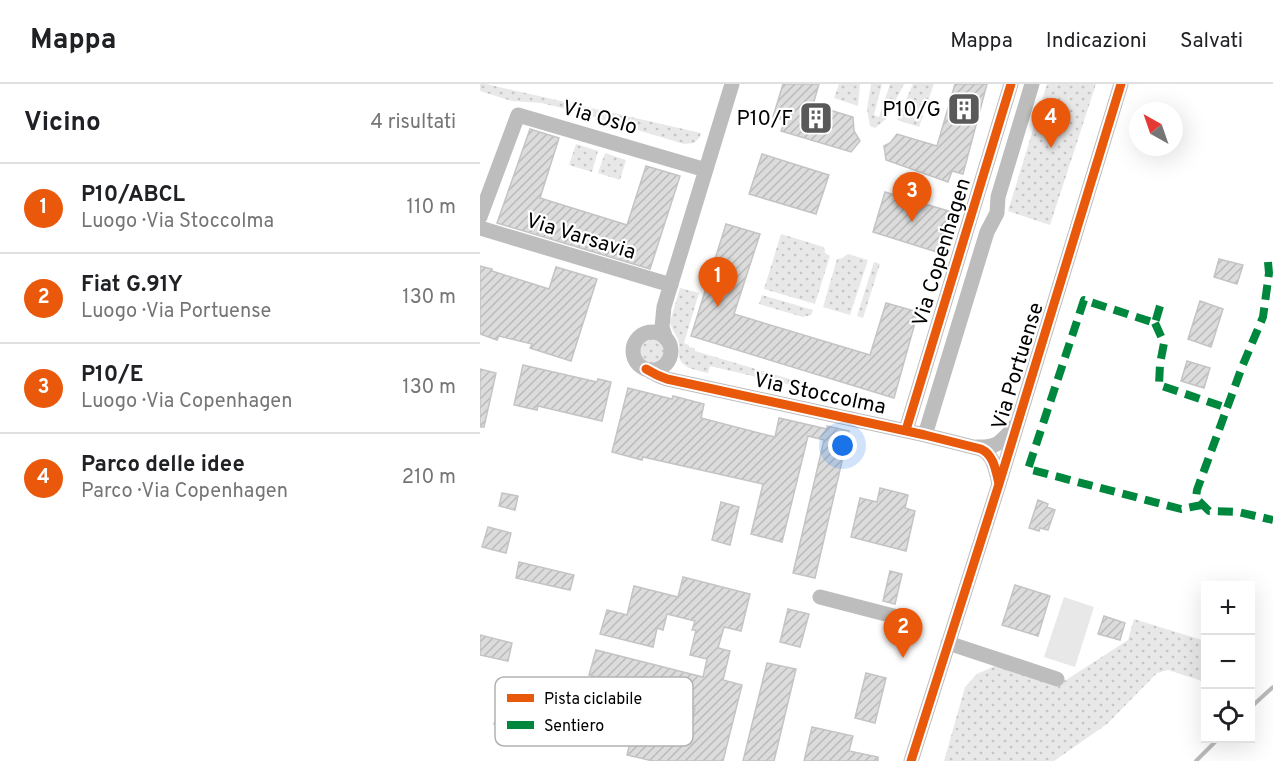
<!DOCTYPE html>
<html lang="it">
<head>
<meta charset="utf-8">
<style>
	:root { --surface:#fff; --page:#f2f2f2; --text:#202124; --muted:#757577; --line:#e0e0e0; --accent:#ea580c }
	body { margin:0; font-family:Overpass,sans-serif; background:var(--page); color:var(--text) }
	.controls { position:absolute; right:18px; bottom:18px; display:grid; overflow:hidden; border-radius:0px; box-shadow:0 6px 24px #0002 }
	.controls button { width:54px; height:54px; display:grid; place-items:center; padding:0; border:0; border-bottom:2px solid var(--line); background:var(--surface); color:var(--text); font:30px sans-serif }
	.compass { position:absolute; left:649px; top:18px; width:54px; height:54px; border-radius:50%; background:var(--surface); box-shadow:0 6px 24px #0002; rotate:320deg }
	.you { position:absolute; left:363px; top:362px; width:21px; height:21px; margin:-15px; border:4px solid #fff; border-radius:50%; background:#1a73e8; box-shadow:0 0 0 9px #1a73e833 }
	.badge { display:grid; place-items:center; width:39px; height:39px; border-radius:50%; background:var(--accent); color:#fff; font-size:20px; font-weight:700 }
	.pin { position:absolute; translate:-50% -50px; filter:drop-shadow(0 2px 3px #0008) }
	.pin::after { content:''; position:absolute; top:32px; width:21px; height:18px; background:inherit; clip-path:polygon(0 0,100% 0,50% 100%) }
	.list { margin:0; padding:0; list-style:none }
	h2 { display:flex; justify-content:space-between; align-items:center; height:78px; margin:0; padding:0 24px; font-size:26px }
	h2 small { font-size:20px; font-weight:400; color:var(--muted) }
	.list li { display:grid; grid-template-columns:39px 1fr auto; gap:18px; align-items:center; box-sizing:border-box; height:90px; padding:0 24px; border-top:2px solid var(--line) }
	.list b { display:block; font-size:22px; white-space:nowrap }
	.list p { margin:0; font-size:20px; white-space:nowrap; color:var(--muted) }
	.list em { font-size:20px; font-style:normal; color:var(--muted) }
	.icon { flex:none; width:33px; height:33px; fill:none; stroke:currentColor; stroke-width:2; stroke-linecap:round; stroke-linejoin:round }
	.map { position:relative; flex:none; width:793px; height:677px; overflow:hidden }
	header { display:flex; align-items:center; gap:36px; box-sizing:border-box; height:84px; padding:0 30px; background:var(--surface); border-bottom:2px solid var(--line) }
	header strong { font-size:28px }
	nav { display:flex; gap:33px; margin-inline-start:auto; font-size:21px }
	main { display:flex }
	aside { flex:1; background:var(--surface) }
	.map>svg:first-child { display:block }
</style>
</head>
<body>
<header>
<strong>Mappa</strong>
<nav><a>Mappa</a><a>Indicazioni</a><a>Salvati</a></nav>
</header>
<main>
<aside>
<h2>Vicino<small>4 risultati</small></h2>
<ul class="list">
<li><span class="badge">1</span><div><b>P10/ABCL</b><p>Luogo · Via Stoccolma</p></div><em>110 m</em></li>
<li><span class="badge">2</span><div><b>Fiat G.91Y</b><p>Luogo · Via Portuense</p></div><em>130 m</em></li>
<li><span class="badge">3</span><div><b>P10/E</b><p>Luogo · Via Copenhagen</p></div><em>130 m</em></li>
<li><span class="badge">4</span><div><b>Parco delle idee</b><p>Parco · Via Copenhagen</p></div><em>210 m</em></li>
</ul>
</aside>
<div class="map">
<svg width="793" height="677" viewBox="0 0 793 677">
	<defs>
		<pattern id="grass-dots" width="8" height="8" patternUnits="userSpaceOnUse" patternTransform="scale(1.5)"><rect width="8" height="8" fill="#e8e8e8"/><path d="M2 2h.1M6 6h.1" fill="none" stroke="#c5c5c5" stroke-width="1.8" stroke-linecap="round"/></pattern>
		<pattern id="building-hatch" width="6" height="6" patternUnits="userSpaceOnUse" patternTransform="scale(1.5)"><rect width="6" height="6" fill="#dcdcdc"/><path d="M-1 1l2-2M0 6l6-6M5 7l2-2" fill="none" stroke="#bbb"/></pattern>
	</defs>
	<rect width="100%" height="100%" fill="#fff"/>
	<path fill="url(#grass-dots)" d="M0,0h6l215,49 -1,4 -6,6 -10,1 -113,-34 -30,-7 -29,-2 -32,-10z
		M359,0h21l-2,22 -24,-8z
		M391,0h11l-8,31 5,2 11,-33h14l-18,35 -11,9 -5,-2 -3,-17z
		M433,0h21l-15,43 -22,-7z
		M567,0h49l-46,141 -42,-14z
		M96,60l22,7 -6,21 -23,-7z
		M125,69l21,7 -6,20 -22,-7z
		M301,150l43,13 1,6 5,3 -15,48 -51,-15z
		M368,170l20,6 -18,55 -27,-8 14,-48 5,-1z
		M394,178l6,2 -17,54 -6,-2z
		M200,204l19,5 -15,50 5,2v2l6,1v3l98,29 -2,5 -81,-19 -2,7c-10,-3 -28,-4 -29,-18 0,-5 1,-9 -1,-15 -2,-6 -7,-11 -8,-18z
		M282,211l51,15 -2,5 -8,2 -44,-13z
		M160 267a12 12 0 1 1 24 0a12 12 0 1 1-24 0Z
		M654,535l71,22v43l-6,-4 -31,-10 -11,3 -50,51 -53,37h-110l21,-74 12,-13 18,-8 59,17 12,-3 62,-40z"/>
	<path fill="#e8e8e8" d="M584,513l30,10 -19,60 -31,-10z"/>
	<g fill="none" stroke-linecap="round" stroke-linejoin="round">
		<path stroke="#bababa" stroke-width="4" d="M770,624l23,-21
			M716,677l23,-23"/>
	</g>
	<path fill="url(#building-hatch)" stroke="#c4c4c4" stroke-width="1.5" d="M303,0h36l-6,21 40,12 1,14 6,10 -9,11 -70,-21 4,-11 -12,-3z
		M475,0h32l-24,90 -11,-3 -4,11 -62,-22 -2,-14 6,-3 7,-9 40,12z
		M50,45l29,9 -19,60 87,27 19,-59 34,10 -30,93 -153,-46z
		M282,70l67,21 -13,39 -67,-20z
		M405,108l67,20 -12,41 -67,-21z
		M246,140l34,10 -26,80 136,41 16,-52 32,9 -24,86 -203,-62z
		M739,175l24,6 -6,19 -23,-7z
		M0,182l12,3v2l57,18 7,-22 41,12 -26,82 -41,-13 2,-4 -33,-8 -2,4 -17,-6z
		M720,217l23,8 -12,38 -23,-8z
		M707,277l23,7 -6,20 -23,-7z
		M43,281l74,17 1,-3 13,3 -9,39 -64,-15 -1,4 -23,-5z
		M0,285l16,4 -12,54h-4z
		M148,304l44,11 1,-3 31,8 -3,14 74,19 4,-19 48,11v-3l22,5 -34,147 -22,-5 31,-133 -16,-4 -26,106 -31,-8 12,-50 -120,-27 -1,3 -30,-8z
		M400,404l28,7 -3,13 10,3 -9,40 -55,-14 9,-39 17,4z
		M22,409l16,3 -3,14 -16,-4z
		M558,416l10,4 -1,3 8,3 -7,20 -8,-2 -1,3 -10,-3z
		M241,418l18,5 -9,38 -18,-5z
		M8,443l23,6 -5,20 -24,-6z
		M39,478l55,13 -4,15 -54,-12z
		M410,487l12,3 -7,30 -12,-3z
		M203,493l67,17 -9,37 -17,-4 -6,21 12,3 -7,29 19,5 -19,76h-70l-26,-6 10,-41 53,14 5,-19 -54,-14 1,-5 -53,-15 7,-25 107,27 4,-18 -17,-4 6,-25h-4l3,-9 -28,-7 -4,16 -6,-2 -4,19 -53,-13 7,-24 20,5 7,-29 44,11z
		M535,501l35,11 -12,40 -36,-11z
		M308,525l21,5 -9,33 -20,-5z
		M624,532l21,7 -5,17 -22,-6z
		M0,551l32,8 -4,18 -28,-6z
		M287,579l29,6 -22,92h-31z
		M386,589l20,5 -11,45 -20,-5z
		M24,617l18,8 -11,23 -17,-8z
		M332,643l41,9 -4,15 29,6v4h-74z"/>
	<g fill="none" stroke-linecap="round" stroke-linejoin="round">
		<path stroke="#bdbdbd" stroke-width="15" d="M0,133l38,-102 188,55
			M0,144l191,57
			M153 267a19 19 0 1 1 38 0a19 19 0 1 1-38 0Z
			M186,255l-4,-12 2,-20 68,-223
			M166,285l11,6 10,4 258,56 56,14c13,6 15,22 18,35
			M426,346l105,-346
			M445,351l62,-203 10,-19 1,-16 34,-113
			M496,363c22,1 25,-5 39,-21
			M340,513l89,23
			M468,559l109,36
			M431,677l88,-277 122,-400"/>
		<path stroke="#00873e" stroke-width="8" stroke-dasharray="15 8" stroke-linecap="butt" d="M788,178l1,11 -6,44 -21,50 -45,123 -1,8 13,13 29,1 35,8
			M680,222l-5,17 -71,-23 -56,169 153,40 21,-4
			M675,239l9,20 -4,21 -1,21 68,23"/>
		<defs>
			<path id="cycleway" d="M166,285l11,6 10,4 258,56 56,14c13,6 15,22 18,35
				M426,346l105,-346
				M431,677l88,-277 122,-400"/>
		</defs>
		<use href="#cycleway" stroke="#fff" stroke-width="13"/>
		<use href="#cycleway" stroke="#e8590c" stroke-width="9"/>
	</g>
	<defs>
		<symbol id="building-square" viewBox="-11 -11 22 22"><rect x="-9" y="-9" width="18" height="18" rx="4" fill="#595959" stroke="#fff"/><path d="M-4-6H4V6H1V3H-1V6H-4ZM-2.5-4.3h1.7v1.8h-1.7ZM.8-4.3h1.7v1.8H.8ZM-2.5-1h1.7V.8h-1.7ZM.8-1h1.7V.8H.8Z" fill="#fff"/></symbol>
	</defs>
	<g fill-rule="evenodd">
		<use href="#building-square" x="465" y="6" width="38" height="38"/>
		<use href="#building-square" x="317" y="15" width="38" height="38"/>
	</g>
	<g text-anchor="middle" stroke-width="4.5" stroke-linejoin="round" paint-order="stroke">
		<g font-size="21" fill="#000" stroke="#fff" text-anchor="end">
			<text x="461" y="32">P10/G</text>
			<text x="313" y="41">P10/F</text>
		</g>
		<g font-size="21" fill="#000" stroke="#fff">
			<text transform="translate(120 33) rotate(16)" y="7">Via Oslo</text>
			<text transform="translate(101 152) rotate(17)" y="7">Via Varsavia</text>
			<text transform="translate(461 168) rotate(-73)" y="7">Via Copenhagen</text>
			<text transform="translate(537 282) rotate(-73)" y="7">Via Portuense</text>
			<text transform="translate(340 309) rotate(12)" y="7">Via Stoccolma</text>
		</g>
	</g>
	<rect x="15" y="593" width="198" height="69" rx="9" fill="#fff" stroke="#b2b2b2" stroke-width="1.5"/>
	<rect x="27" y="610" width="27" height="8" fill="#e8590c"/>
	<rect x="27" y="637" width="27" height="8" fill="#00873e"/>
	<g font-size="16" fill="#000">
		<text x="64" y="620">Pista ciclabile</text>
		<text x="64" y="647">Sentiero</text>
	</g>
</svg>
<div class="controls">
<button>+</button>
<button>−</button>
<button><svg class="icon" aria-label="locate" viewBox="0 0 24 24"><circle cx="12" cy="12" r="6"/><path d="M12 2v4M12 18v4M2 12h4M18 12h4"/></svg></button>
</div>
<svg class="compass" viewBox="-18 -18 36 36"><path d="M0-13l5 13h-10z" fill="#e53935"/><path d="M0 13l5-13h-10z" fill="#757577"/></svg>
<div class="you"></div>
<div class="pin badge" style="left:238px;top:223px">1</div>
<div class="pin badge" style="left:423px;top:574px">2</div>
<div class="pin badge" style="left:432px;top:138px">3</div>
<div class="pin badge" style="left:571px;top:64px">4</div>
</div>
</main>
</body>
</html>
